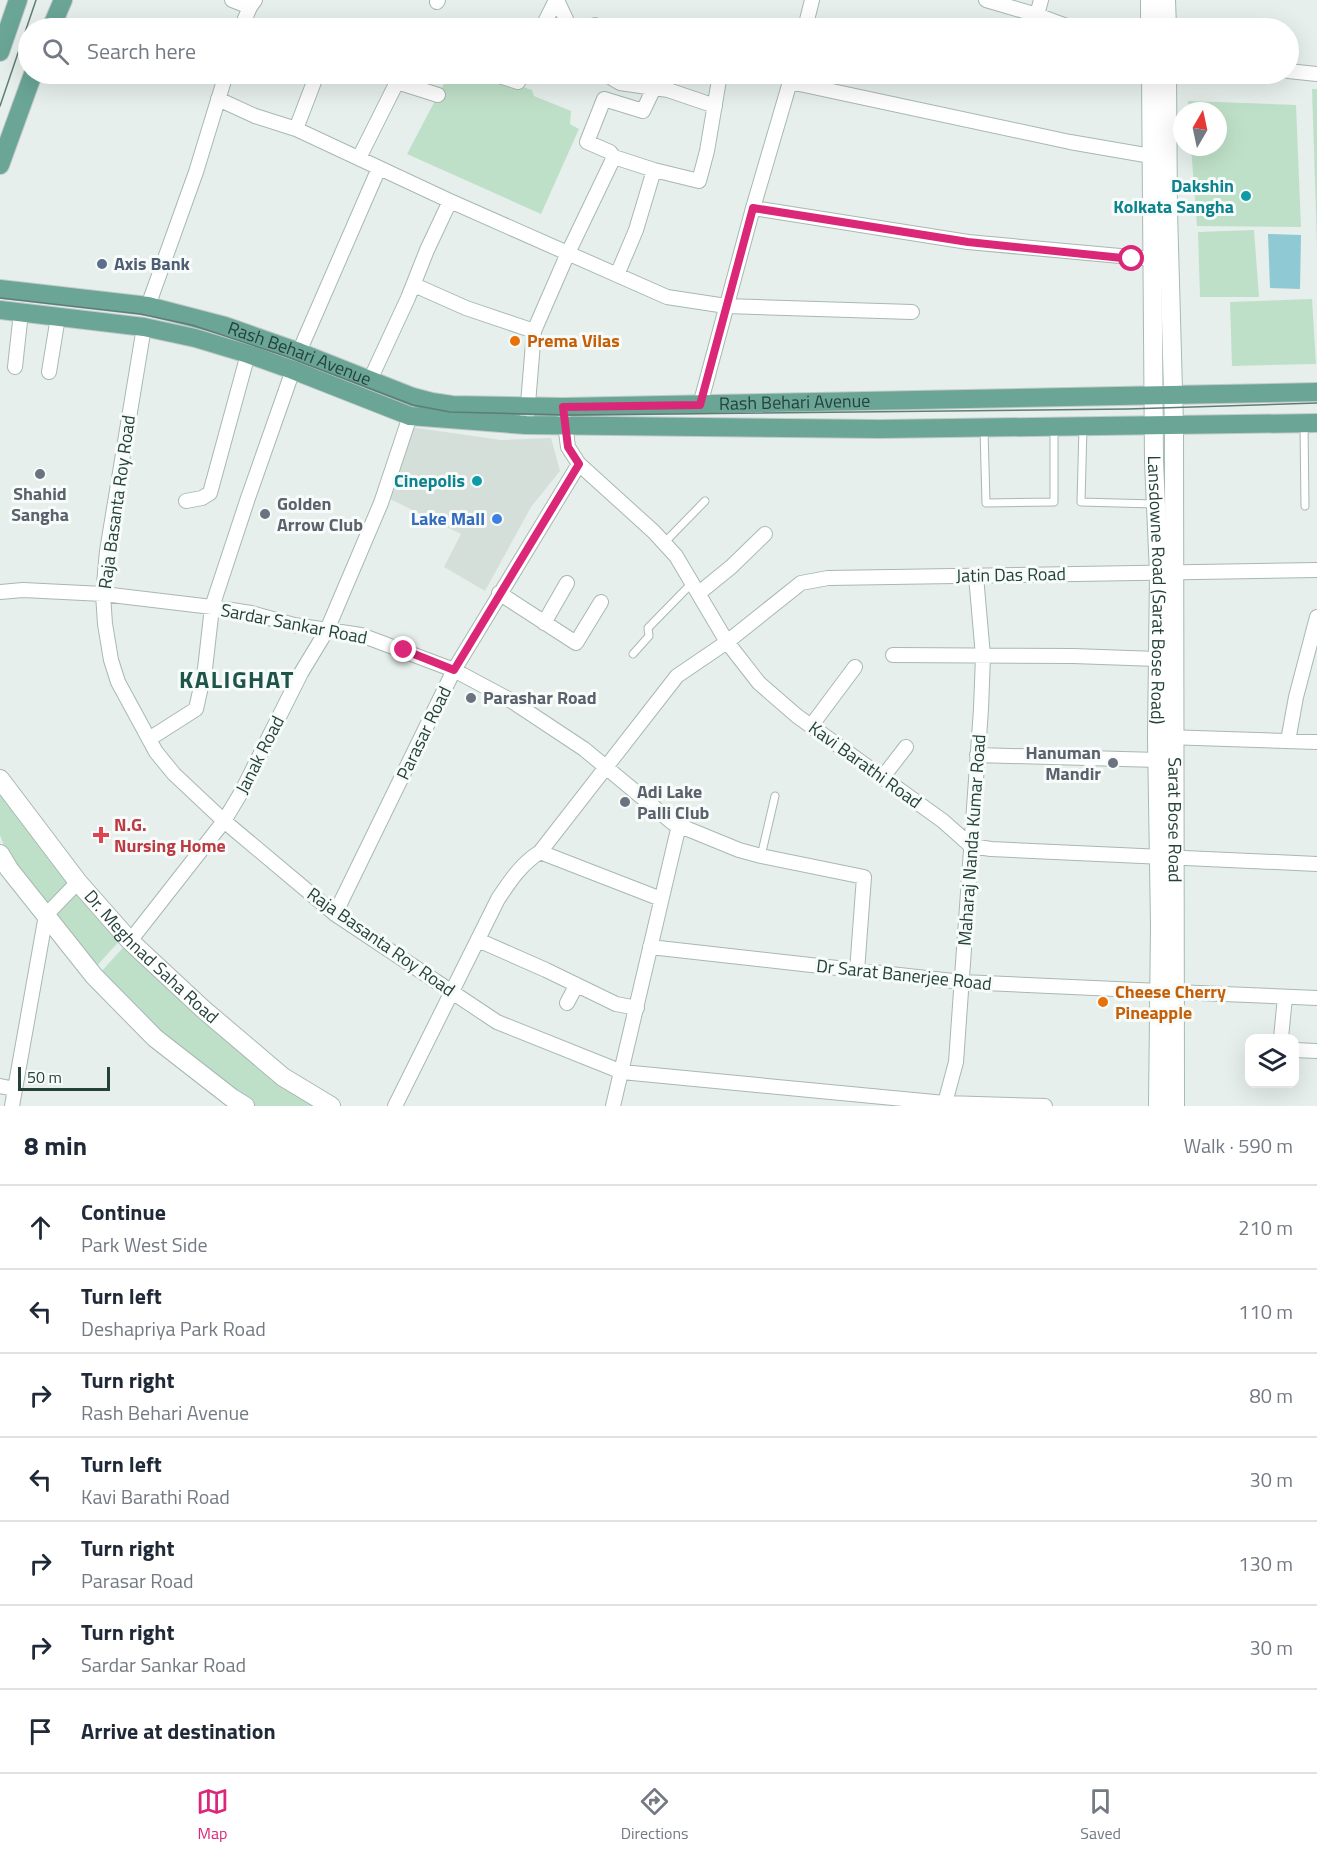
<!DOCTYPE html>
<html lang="en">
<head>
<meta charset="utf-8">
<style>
	:root { --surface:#fff; --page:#f6f6f7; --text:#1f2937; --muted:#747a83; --line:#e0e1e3; --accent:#db2777 }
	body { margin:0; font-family:"Titillium Web",sans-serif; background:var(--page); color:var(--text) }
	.controls { position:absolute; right:18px; bottom:18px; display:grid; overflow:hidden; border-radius:12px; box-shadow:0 6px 24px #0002 }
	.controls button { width:54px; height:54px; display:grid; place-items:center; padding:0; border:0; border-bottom:2px solid var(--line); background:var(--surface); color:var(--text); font:30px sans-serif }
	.compass { position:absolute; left:1173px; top:102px; width:54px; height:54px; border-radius:50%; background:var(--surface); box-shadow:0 6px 24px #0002; rotate:9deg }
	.scale { position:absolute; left:18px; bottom:15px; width:92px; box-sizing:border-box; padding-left:6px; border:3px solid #24423a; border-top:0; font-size:16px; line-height:21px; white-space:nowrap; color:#24423a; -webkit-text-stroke:4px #f7fbf9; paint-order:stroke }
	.stop { position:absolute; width:18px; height:18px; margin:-14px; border:4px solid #db2777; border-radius:50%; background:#fff }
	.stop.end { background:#db2777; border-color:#fff; box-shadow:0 2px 6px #0008 }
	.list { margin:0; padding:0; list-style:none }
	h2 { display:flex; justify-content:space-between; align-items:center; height:78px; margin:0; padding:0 24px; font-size:26px }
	h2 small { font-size:20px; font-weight:400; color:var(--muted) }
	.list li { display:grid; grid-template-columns:39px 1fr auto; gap:18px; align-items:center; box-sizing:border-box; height:84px; padding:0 24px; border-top:2px solid var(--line) }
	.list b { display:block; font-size:22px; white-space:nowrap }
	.list p { margin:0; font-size:20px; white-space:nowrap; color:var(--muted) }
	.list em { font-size:20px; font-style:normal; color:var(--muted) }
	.icon { flex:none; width:33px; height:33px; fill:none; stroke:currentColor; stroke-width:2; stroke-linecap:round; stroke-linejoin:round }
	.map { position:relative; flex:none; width:1317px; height:1106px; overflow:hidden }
	.search { position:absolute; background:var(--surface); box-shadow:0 6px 24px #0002; left:18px; right:18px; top:18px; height:66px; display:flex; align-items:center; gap:15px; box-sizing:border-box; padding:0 21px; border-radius:33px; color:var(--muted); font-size:22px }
	.sheet { height:666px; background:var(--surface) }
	nav { display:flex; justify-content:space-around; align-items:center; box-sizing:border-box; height:84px; border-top:2px solid var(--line); background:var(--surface); font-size:16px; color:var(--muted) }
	nav a { display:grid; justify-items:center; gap:3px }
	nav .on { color:var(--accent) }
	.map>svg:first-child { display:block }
</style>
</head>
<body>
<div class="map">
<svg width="1317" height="1106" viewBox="0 0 1317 1106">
	<rect width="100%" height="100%" fill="#e6efeb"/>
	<path fill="#d4dfda" d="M410,427l91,13 50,-2 9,33 -29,36 -46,84 -41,-24 17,-33 -75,-37z"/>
	<path fill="#bfe0c8" d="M449,74h34l49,16 2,6 37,15 -1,13 9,5 -38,85 -134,-60z
		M1312,89h5v156z
		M1188,101l108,4 5,122 -104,-1 -6,-79h27v-36h-29z
		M1254,230l5,67h-59l-2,-65z
		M1312,299l4,65 -84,2 -2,-64z
		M0,795l5,3 119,138 -30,33 -84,-107 -10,-27z
		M129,941l197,165h-75l-94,-71 -58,-61z"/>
	<path fill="#8ec9d4" d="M1268,234l33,1 -1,54 -30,-1z"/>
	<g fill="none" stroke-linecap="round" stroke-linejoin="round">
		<defs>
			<path id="service" d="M1304,425l1,81
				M1083,427l-2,75 73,2
				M984,430l2,73 68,-1v-74
				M664,543l41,-42
				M633,654l16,-18 -1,-8 44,-45
				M761,856l14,-60"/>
			<path id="minor" d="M232,0l18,7
				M557,0l13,28
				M986,0l51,15 35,13
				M437,2l1,-2
				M1037,15l4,-15
				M595,25l8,3
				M241,28l9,-21 5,-7
				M542,28l14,-28
				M805,28l7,-28
				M1288,71l29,3
				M493,74l25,8 4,-8
				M605,74l15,9 48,7 47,16
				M790,82l280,60 81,14
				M218,99l37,17 41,13 154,72 217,96 59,9 186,6
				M296,129l21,-55
				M614,157l-4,-5 -23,-10 17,-43 39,12 11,-23
				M359,158l38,-76 41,13
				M753,208l215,34 185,17
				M617,275l19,-45 18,-60
				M413,287l8,1 45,20 68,23
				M148,306l48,-134 30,-98
				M144,327l-37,224 -4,43 2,30 6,36 7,22 38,70 18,22 50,47 111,93 162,108 125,50 323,31 100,3
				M299,352l80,-184
				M15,367l6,-55
				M49,372l9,-55
				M370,380l38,-82 19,-48 23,-49
				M700,405l53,-197 39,-133
				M527,416l7,-85 34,-78 46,-96 40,13 45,11 8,-30 13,-77
				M564,416l4,31 11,17 75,68 22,24 51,86 32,41 38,33 146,105 28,25 20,3 326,15
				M186,501l16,-3 8,-5 38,-139
				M0,592l23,-2 80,4 109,13 39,6 43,12 67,10 93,35 56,30 74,49 89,74 66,27 22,6 103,21 -7,94
				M499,593l77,50 25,-41
				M699,593l32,-26 34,-33
				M544,623l23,-40
				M893,655l180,1 84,3
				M811,726l44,-59
				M1166,737l151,5
				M149,739l47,-30 9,-40 7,-62 36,-109 45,-128
				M1288,741l8,-44 21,-80
				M977,755l181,5
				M882,778l24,-31
				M540,852l121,47
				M335,914l119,-244 125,-206
				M478,940l68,30 70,34 21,4
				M130,941l94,-120 18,-30 59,-118 26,-43 54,-127 29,-87
				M650,947l312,35 198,9
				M1175,992l142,6
				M567,1003l9,-17
				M1281,1038l4,-41
				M1294,1050l23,1
				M0,1086l15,3
				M945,1103l11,-41 25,-353 2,-53 -7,-80
				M12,1106l34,-191 32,-33
				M395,1106l103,-207c12,-18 23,-35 42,-47l137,-176 50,-34 74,-59 27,-5 489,-8
				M613,1106l66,-281"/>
			<g id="tertiary">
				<path id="s1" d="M0,779l78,103 52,59 73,68 80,68 48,29"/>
				<path d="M0,854l9,15 85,107 61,62 77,60 13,8"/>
			</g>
			<g id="secondary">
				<path d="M1166,0l1,28"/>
				<path d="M1150,28v-28"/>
				<path id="s2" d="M1151,74l3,388 5,111 -2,164 3,188 -2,181"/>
				<path id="s3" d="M1167,74l1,137 6,215 1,680"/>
			</g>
			<g id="primary">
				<path d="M51,28l12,-28"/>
				<path d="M0,52l18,-52"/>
				<path d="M0,165l33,-91"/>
				<path id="s4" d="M0,289l148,17 77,20 74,26 114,45 19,5 20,3 111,2 754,-15"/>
				<path d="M0,310l144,17 51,11 53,16 45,16 117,46 116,9 354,4 437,-6"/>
			</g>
		</defs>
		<use href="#service" stroke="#a8b8b2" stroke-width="9"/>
		<use href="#minor" stroke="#a8b8b2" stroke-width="16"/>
		<use href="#tertiary" stroke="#a8b8b2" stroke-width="20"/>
		<use href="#secondary" stroke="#a4bbb3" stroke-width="20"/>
		<use href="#primary" stroke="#c2cac8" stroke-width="20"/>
		<use href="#service" stroke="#fff" stroke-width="7"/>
		<use href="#minor" stroke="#fff" stroke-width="14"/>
		<use href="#tertiary" stroke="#fff" stroke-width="18"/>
		<use href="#secondary" stroke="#fff" stroke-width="18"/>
		<use href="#primary" stroke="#6aa596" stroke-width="18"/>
		<path stroke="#5f7d75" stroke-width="1.5" d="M0,106l36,-106
			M0,298l140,16 52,11 93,31 128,49 37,7 123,3 555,-6 189,-6"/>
	</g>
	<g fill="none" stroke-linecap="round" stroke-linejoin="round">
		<path stroke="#db2777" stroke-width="8" d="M404,650l50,20 125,-206 -11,-17 -5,-40 137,-2 53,-197 215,34 164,17"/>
	</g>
	<g fill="#0f9aa8" stroke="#f7fbf9" stroke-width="2">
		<circle cx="1246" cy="196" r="6"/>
		<circle cx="477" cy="481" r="6"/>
	</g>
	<circle fill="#5c6f8a" stroke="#f7fbf9" stroke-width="2" cx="102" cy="264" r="6"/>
	<g fill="#e8710a" stroke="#f7fbf9" stroke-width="2">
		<circle cx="515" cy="341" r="6"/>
		<circle cx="1103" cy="1002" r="6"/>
	</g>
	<g fill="#6b7280" stroke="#f7fbf9" stroke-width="2">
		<circle cx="40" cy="474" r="6"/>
		<circle cx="265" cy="514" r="6"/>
		<circle cx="471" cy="698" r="6"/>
		<circle cx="1113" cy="763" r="6"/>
		<circle cx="625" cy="802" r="6"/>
	</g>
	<circle fill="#3f7fe0" stroke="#f7fbf9" stroke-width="2" cx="497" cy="519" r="6"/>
	<path fill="#e0444e" stroke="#f7fbf9" stroke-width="2" d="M98 826h6v6h6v6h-6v6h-6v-6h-6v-6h6z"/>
	<g text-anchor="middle" stroke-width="6" stroke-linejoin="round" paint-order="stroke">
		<g font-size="18" font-weight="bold" fill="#0d838f" stroke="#f7fbf9" text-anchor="end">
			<text x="1234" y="192">Dakshin<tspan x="1234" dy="21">Kolkata Sangha</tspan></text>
			<text x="465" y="487">Cinepolis</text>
		</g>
		<g font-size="18" font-weight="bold" fill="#4e5e75" stroke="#f7fbf9" text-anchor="start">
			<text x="114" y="270">Axis Bank</text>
		</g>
		<g font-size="18" font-weight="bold" fill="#c56008" stroke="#f7fbf9" text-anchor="start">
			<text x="527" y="347">Prema Vilas</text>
			<text x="1115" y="998">Cheese Cherry<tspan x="1115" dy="21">Pineapple</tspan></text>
		</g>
		<g font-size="18" fill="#24423a" stroke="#f7fbf9">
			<text dy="6" stroke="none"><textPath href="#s4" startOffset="308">Rash Behari Avenue</textPath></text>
			<text dy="6" stroke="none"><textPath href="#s4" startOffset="812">Rash Behari Avenue</textPath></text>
			<text transform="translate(117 502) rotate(-82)" y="6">Raja Basanta Roy Road</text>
			<text transform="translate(1011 575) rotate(-1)" y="6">Jatin Das Road</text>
			<text dy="6" stroke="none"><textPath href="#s2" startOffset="516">Lansdowne Road (Sarat Bose Road)</textPath></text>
			<text transform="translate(294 624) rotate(11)" y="6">Sardar Sankar Road</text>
			<text transform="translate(424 733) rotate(-64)" y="6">Parasar Road</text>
			<text transform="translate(260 755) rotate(-63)" y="6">Janak Road</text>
			<text transform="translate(865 765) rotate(36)" y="6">Kavi Barathi Road</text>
			<text dy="6" stroke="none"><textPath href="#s3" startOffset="746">Sarat Bose Road</textPath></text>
			<text transform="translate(972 840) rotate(-86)" y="6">Maharaj Nanda Kumar Road</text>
			<text transform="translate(381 942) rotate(35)" y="6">Raja Basanta Roy Road</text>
			<text dy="6" stroke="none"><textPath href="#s1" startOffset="234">Dr. Meghnad Saha Road</textPath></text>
			<text transform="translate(904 975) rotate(6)" y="6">Dr Sarat Banerjee Road</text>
		</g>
		<g font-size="18" font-weight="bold" fill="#5b616d" stroke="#f7fbf9" text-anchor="start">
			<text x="40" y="500" text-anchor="middle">Shahid<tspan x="40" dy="21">Sangha</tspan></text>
			<text x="277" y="510">Golden<tspan x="277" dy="21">Arrow Club</tspan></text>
			<text x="483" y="704">Parashar Road</text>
			<text x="1101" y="759" text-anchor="end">Hanuman<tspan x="1101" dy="21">Mandir</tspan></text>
			<text x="637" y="798">Adi Lake<tspan x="637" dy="21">Palli Club</tspan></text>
		</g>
		<g font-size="18" font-weight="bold" fill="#366cbe" stroke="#f7fbf9" text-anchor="end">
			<text x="485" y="525">Lake Mall</text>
		</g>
		<g font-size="18" font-weight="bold" fill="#be3a42" stroke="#f7fbf9" text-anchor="start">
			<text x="114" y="831">N.G.<tspan x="114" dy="21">Nursing Home</tspan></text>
		</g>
		<g font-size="24" font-weight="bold" letter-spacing="1.5" fill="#1f5548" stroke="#f7fbf9">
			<text x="237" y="688">KALIGHAT</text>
		</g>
	</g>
</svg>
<div class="controls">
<button><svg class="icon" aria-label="layers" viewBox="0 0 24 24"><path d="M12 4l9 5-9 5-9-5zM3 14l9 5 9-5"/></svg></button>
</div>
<svg class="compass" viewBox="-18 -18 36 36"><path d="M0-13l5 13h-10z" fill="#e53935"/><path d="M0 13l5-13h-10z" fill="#747a83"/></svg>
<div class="scale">50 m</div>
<div class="stop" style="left:1132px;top:259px"></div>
<div class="stop end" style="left:404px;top:650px"></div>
<div class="search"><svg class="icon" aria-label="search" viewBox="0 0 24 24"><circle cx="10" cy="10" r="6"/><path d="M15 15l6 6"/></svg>Search here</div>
</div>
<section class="sheet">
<h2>8 min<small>Walk · 590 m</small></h2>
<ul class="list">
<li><svg class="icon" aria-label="ahead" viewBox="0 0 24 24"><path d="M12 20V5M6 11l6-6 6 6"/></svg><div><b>Continue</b><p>Park West Side</p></div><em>210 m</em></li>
<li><svg class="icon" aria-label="left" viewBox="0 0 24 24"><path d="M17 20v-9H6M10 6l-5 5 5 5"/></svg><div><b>Turn left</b><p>Deshapriya Park Road</p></div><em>110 m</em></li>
<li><svg class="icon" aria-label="right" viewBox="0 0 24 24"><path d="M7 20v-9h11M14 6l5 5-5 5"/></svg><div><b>Turn right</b><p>Rash Behari Avenue</p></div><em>80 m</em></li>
<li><svg class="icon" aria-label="left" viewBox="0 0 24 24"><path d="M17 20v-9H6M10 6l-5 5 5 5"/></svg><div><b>Turn left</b><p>Kavi Barathi Road</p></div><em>30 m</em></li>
<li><svg class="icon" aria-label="right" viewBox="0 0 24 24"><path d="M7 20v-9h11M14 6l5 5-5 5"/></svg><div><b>Turn right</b><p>Parasar Road</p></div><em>130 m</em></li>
<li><svg class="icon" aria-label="right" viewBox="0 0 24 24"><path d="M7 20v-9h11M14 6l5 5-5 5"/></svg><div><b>Turn right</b><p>Sardar Sankar Road</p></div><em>30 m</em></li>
<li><svg class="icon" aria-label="arrive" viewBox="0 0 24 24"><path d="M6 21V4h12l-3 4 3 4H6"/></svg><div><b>Arrive at destination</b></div></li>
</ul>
</section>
<nav>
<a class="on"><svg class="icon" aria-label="map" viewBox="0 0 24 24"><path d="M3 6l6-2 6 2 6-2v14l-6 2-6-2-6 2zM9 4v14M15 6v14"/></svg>Map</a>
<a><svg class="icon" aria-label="directions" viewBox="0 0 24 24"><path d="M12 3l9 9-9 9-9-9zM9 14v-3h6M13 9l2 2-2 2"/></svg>Directions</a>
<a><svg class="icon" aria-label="saved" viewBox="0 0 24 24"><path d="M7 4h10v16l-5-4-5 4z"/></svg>Saved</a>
</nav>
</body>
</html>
